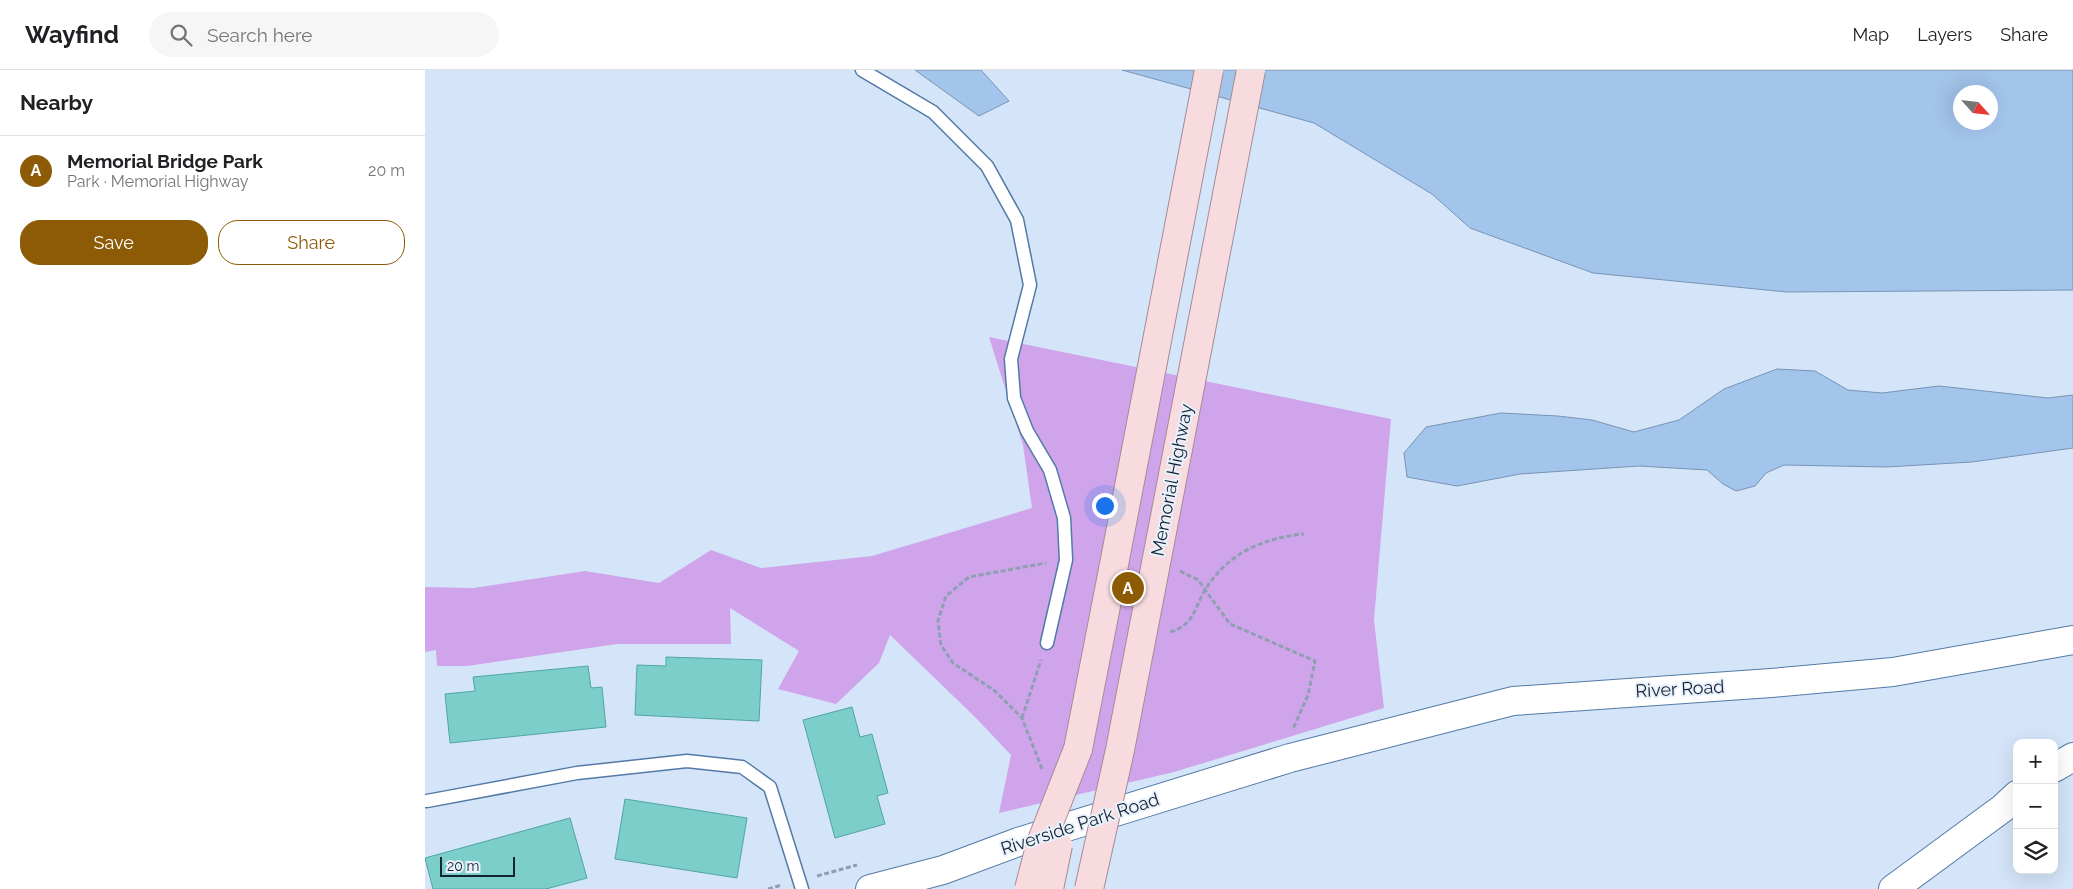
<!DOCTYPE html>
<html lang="en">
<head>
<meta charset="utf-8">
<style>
	:root { --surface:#fff; --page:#f6f6f6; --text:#202124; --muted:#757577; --line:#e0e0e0; --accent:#8d5b06 }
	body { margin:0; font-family:Raleway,sans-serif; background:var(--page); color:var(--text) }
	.controls { position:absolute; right:15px; bottom:15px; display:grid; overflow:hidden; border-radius:10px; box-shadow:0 5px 20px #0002 }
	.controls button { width:45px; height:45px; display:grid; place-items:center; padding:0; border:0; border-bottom:1px solid var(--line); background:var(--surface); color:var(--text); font:25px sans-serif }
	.compass { position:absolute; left:1528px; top:15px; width:45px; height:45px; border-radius:50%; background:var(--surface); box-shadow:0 5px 20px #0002; rotate:117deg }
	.scale { position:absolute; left:15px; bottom:12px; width:75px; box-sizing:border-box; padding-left:5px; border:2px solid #132335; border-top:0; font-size:14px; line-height:18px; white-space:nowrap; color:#132335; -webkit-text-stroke:4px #e9f1fb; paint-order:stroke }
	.you { position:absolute; left:679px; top:435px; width:18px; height:18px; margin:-12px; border:4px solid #fff; border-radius:50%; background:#1a73e8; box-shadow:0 0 0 8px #1a73e833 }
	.badge { display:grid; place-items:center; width:32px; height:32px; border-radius:50%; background:var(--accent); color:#fff; font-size:16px; font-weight:700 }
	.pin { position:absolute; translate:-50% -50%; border:2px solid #fff; box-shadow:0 1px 5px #0006 }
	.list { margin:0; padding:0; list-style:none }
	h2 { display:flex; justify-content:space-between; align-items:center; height:65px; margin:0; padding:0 20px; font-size:21px }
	h2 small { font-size:16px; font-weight:400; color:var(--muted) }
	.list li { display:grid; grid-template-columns:32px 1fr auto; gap:15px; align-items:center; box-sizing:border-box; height:70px; padding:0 20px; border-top:1px solid var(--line) }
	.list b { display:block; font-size:19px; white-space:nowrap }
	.list p { margin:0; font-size:16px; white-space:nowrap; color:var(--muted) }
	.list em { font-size:16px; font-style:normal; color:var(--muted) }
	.actions { display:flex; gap:10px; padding:15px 20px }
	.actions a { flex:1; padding:11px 0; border:1px solid var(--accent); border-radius:20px; text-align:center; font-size:18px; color:var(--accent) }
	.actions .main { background:var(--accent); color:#fff }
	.icon { flex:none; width:28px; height:28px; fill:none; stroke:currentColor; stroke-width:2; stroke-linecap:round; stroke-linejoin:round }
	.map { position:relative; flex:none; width:1648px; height:819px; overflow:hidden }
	header { display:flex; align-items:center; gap:30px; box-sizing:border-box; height:70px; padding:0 25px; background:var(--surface); border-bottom:1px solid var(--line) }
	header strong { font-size:24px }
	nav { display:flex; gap:28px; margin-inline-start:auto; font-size:18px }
	.search { width:350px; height:45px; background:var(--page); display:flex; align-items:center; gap:12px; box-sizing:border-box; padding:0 18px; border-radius:28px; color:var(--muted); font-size:19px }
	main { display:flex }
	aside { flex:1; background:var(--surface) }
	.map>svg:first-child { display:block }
</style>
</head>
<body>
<header>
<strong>Wayfind</strong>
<div class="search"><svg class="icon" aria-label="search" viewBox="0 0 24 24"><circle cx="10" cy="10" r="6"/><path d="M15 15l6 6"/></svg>Search here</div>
<nav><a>Map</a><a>Layers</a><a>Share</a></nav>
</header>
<main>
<aside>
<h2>Nearby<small></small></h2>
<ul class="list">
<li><span class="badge">A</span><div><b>Memorial Bridge Park</b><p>Park · Memorial Highway</p></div><em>20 m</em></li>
</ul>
<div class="actions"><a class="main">Save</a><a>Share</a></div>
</aside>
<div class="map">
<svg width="1648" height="819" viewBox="0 0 1648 819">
	<rect width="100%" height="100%" fill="#d4e5f9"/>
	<path fill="#d0a4eb" d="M564,267l402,82 -17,201 10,88 -210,64 -175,41 12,-58 -36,-38 -85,-82 -11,28 -43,41 -58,-15 21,-38 -69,-43 1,36h-114l-150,22h-30l-1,-16 -11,2v-65l48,1 112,-17 74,12 52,-33 50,18 111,-12 160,-48 -9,-63z"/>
	<path fill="#a3c4eb" stroke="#7894b4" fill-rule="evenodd" d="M490,0h66l28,31 -30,15z
		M697,0h951v220l-286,2 -194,-19 -123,-45 -38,-34 -118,-71zM1536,22h30v30h-30z
		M1352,299l38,2 33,19 34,3 57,-7 109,12 25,-3v53l-101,14 -86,5 -102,-2 -18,8 -11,13 -19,5 -13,-7 -16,-14 -68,-4 -119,8 -63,12 -50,-9 -3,-24 22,-26 75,-14 57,3 34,4 42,12 45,-12 45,-31z"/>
	<path fill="#7bceca" stroke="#51a5a2" d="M241,587l96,3 -3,61 -124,-6 2,-50 29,1z
		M163,596l3,22 11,-1 4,40 -156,16 -5,-49 30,-3 -2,-14z
		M427,637l8,30 12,-3 16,59 -11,3 8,28 -50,14 -32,-118z
		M200,729l122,19 -10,60 -122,-19z
		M145,748l17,60 -41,11h-113l-8,-31z"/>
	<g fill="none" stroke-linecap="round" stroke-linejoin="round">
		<defs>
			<path id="service" d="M437,0l71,42 54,54 30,54 13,65 -19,74 3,39 13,33 23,39 14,48 2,42 -19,83
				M2,731l150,-28 110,-12 55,6 28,20 32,102"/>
			<path id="tertiary" d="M1629,698l19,-11
				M1468,819l110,-81 14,-13"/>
			<path id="secondary" d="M445,819l73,-19 75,-28 272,-84 223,-57 258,-18 122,-11 180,-32"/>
			<path id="primary" d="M653,679l33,-169"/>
		</defs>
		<use href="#service" stroke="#537aa6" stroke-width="15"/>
		<use href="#tertiary" stroke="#537aa6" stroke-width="30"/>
		<use href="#secondary" stroke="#537aa6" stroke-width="30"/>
		<use href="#primary" stroke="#a38b95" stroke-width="30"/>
		<path stroke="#8e9fb2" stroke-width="3" stroke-dasharray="5 2.5" stroke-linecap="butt" d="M755,501l18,9 32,44 85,37 -7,34 -15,34
			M745,562c24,-7 24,-23 35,-42 23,-37 58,-52 99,-56
			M597,648l19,-58
			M617,699l-20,-51 -27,-27 -42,-28 -12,-18 -3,-24 8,-25 23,-19 77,-14
			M392,806l40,-11
			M343,819l14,-4"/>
		<use href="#service" stroke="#fff" stroke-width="12"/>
		<use href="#tertiary" stroke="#fff" stroke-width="28"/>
		<use href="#secondary" stroke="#fff" stroke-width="28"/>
		<use href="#primary" stroke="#f7dbde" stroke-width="28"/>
		<defs>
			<path id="primary-bridge" d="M686,510l98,-510
				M604,819l12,-46 37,-94
				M624,819l9,-44
				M664,819l31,-139 131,-680"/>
		</defs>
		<use href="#primary-bridge" stroke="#a38b95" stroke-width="30" stroke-linecap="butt"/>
		<use href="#primary-bridge" stroke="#f7dbde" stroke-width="28"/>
	</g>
	<g text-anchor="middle" stroke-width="4" stroke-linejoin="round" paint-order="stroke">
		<g font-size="18" fill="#132335" stroke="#e9f1fb">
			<text transform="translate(747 410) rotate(-79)" y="6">Memorial Highway</text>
			<text transform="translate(1255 619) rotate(-3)" y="6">River Road</text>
			<text transform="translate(655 754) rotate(-18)" y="6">Riverside Park Road</text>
		</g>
	</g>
</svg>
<div class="controls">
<button>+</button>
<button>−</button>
<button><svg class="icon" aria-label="layers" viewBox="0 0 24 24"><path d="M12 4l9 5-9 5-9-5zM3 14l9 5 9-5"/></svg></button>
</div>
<svg class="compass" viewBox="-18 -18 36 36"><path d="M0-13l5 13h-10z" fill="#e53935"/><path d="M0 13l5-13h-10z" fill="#757577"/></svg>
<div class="scale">20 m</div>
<div class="you"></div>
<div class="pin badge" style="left:703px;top:518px">A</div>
</div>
</main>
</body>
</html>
